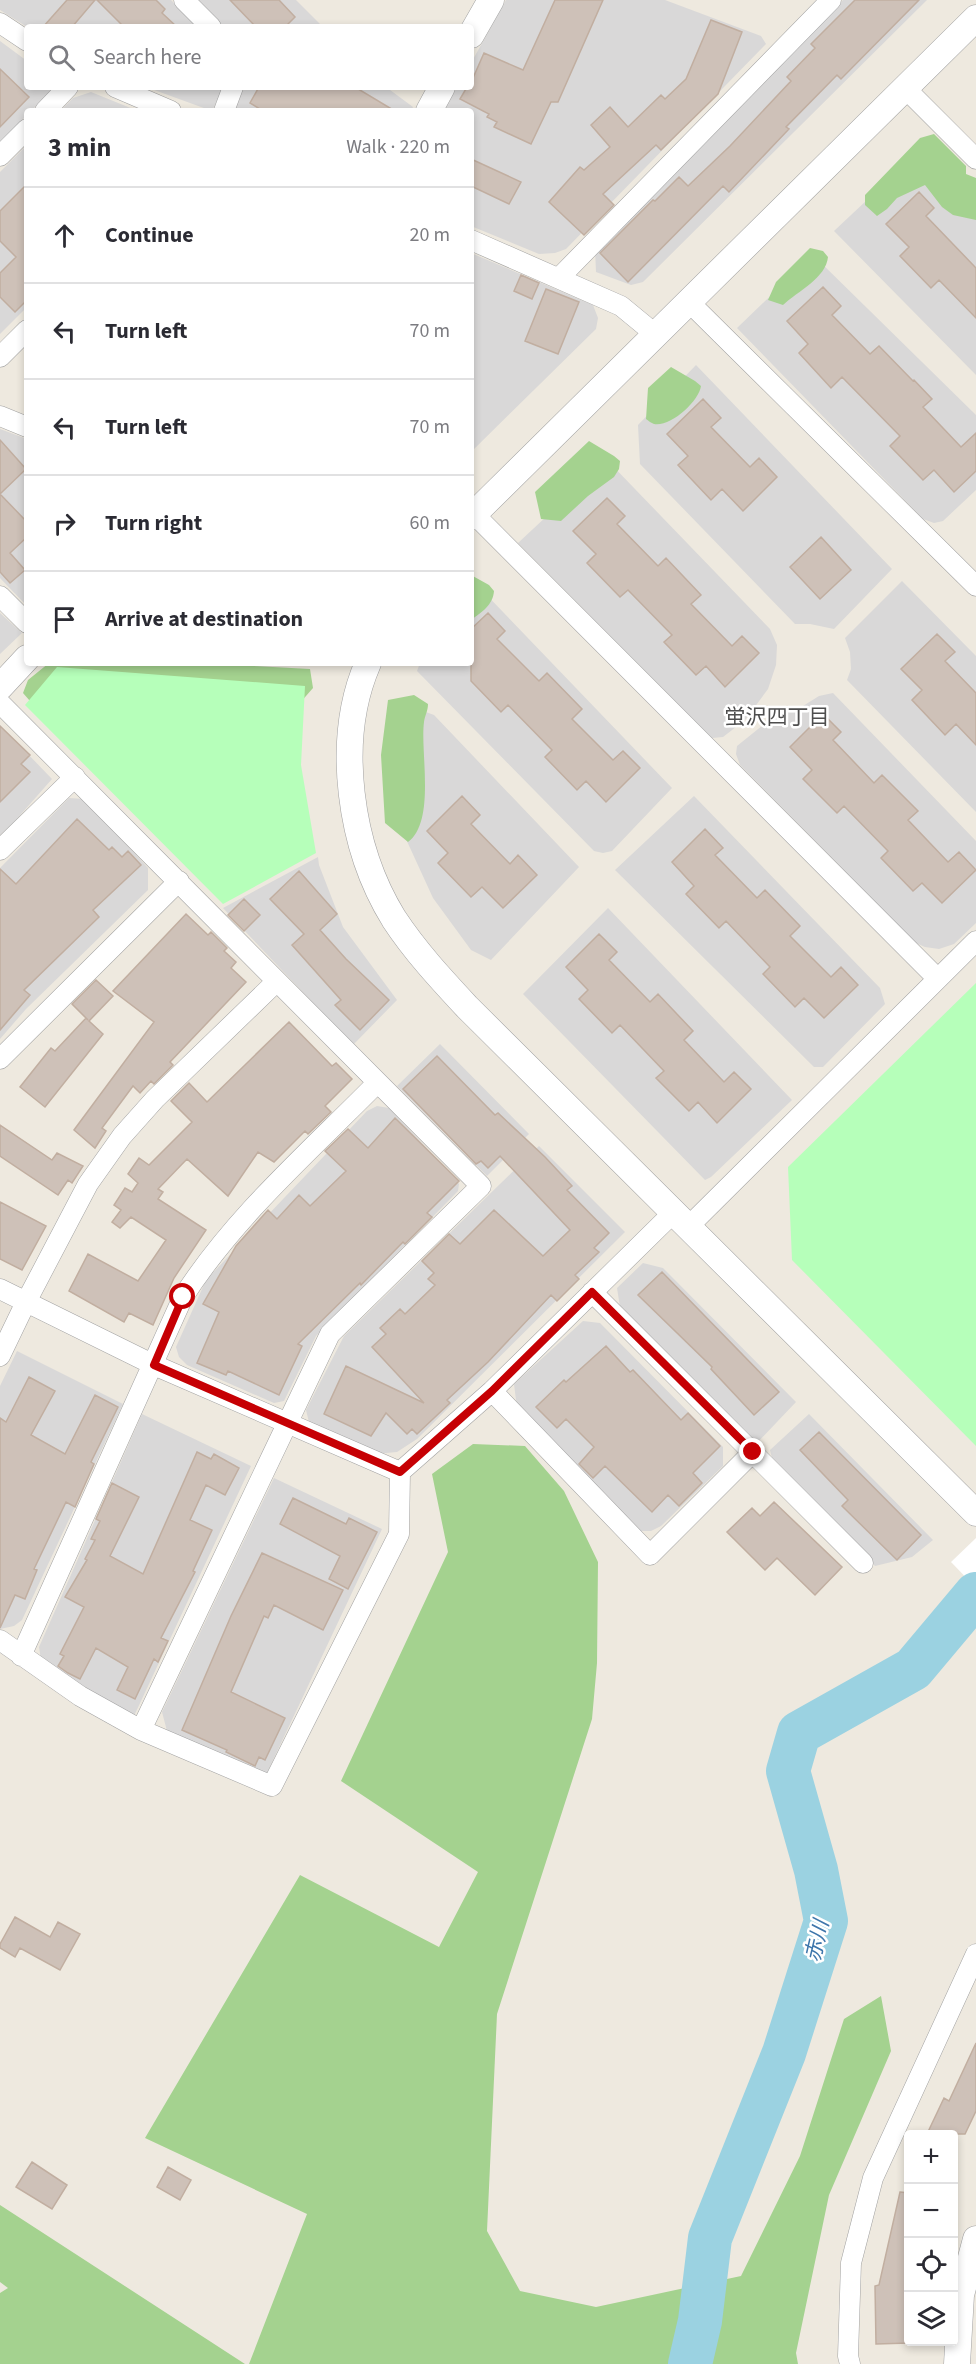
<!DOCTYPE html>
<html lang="en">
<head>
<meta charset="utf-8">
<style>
	:root { --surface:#fff; --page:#f2f2f3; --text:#2b2b33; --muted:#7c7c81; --line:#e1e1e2 }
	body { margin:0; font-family:"Source Sans 3","Noto Sans JP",sans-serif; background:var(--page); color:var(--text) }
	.controls { position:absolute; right:18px; bottom:18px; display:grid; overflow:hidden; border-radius:6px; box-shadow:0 3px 9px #0003 }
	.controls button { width:54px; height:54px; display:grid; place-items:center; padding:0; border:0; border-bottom:2px solid var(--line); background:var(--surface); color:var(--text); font:30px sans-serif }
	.stop { position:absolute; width:18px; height:18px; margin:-14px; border:4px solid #c60004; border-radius:50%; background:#fff }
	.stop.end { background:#c60004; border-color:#fff; box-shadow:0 2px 6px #0008 }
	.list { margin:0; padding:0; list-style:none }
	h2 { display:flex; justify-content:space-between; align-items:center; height:78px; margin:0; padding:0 24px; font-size:26px }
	h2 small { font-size:20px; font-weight:400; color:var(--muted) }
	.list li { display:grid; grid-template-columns:39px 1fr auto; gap:18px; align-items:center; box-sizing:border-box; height:96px; padding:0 24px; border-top:2px solid var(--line) }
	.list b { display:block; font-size:22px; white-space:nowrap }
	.list em { font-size:20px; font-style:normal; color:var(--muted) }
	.icon { flex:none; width:33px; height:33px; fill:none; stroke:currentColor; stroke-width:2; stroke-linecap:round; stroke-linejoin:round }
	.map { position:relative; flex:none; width:976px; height:2364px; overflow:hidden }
	.search { position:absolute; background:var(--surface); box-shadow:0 3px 9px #0003; left:24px; top:24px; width:450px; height:66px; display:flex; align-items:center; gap:15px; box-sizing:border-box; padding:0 21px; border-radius:6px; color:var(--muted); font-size:22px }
	.panel { position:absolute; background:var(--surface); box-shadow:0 3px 9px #0003; left:24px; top:108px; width:450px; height:558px; border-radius:6px }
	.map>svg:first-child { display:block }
</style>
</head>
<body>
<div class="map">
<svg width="976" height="2364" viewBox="0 0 976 2364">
	<rect width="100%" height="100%" fill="#eee9df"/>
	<path fill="#d9d8d8" d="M0,0h171l27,27h-171l-27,-17z
		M195,0h101l27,27h-102z
		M506,0h159l96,36 5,8 -200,205 -11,4 -16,1 -68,-28v-115h-27l13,-24h14v-24z
		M843,0h84l-284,282 -12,3 -35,-13 -1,-23z
		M0,41l27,20v26h28l-24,24h-4v4l-27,27z
		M146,87h78l-12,24z
		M240,87h146l27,20 -2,4h-178z
		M91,92l47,19h-78l13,-13z
		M27,145v162l-27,27v-162z
		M917,153l59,60v162l-142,-144z
		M471,253l122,52 5,13 -2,11 -125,123z
		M813,255l163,160v75l-33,31 -9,2 -11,-4 -186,-191z
		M696,365l196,204 -58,60 -24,-5h-15l-155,-160 -2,-39z
		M0,429l27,10v167l-27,-28z
		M607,460l163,169 7,16 -1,20 -8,24 -23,31 -22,17 -11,1 -194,-195z
		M902,581l74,75v156l-129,-132 4,-11 -1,-17 -5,-14z
		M477,585l195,203 -60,63 -9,2 -9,-2 -177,-180 3,-8h51v-72z
		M0,613l22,20 -22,21z
		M833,693l143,148v82l-22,21 -15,5 -14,-2 -9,-4 -176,-178 -4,-11 1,-8 46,-37 20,-3 16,-10z
		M404,704l30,11 145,152 -88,93 -20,-10 -38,-52 -33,-72z
		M0,725l52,54 -37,42 -15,14z
		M694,796l186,192 5,16 -62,63h-9l-199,-197z
		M69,798l16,1 63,69v22l-122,119 -26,30v-171z
		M318,857l1,8 24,62 54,73 -44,45 -130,-137z
		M608,908l184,192 -81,77 -6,3 -182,-186z
		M440,1044l89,90 -42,42 -90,-90z
		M377,1106l12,2 64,68 6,8 -1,7 -142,145 -32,65 -10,2 -87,-38 -8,-8 -3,-10 30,-67 161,-169z
		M539,1146l86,86 -208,207 -20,13 -22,2 -66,-32 -3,-12 38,-74z
		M643,1263l20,5 133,134 -41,43 -135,-138 -3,-19z
		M583,1321l17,2 123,124v19l-62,60 -10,5h-14l-117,-121 -4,-10 -2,-16z
		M17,1351l106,53 -101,216 -8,6 -14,3v-243z
		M142,1414l109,52 -117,250 -53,-26 -40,-30 -2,-13z
		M809,1414l124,126 -21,17 -37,9 -102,-104 -3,-12z
		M274,1478l108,51 -116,246 -99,-44 -5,-19z"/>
	<path fill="#a4d28f" d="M934,134l32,32v8l10,4v42l-23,-5 -11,-8 -17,-22 -28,13 -10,11 -10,7 -12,-11v-10l55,-57z
		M810,248l13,3 5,6c-2,21 -30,34 -45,48l-15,-5 8,-18z
		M671,367l24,14 6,5c-2,15 -30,41 -47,38 -3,-1 -5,-3 -8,-5l2,-31z
		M589,441l25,15 6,5 -1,8 -5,8 -26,19 -27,25 -20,-2 -6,-27z
		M471,575l18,10 5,6c-1,14 -12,21 -23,29z
		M49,663h149l112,6 3,19 -21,24 -249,4 -20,-23 5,-13z
		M414,695l14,9c0,7 -3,11 -4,18 -4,30 12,99 -16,120l-23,-19 -4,-68 7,-55z
		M473,1444l52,2 39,45 34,71 -1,101 -5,56 -95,295 -10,217 33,60 76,16 145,-31 59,-120 44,-137 37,-23 10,55 -62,144 -33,158 2,11h-549l58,-150 -162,-76 155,-263 139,72 39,-75 -137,-91 107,-229 -16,-78z
		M0,2205l245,159h-245v-71l8,-5 -8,-6z"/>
	<path fill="#b6ffba" d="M57,667l248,19 -4,79 15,88 -93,51 -198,-199z
		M976,983v463l-184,-186 -4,-93z"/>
	<path fill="#fff" d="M976,1538v50l-25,-26z"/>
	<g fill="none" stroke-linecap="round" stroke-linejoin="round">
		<path stroke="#9bd2e1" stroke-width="44" d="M690,2364l10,-43 10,-83 74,-185 42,-132 -10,-51 -28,-99 11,-38 114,-64 63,-75"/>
	</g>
	<path fill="#cec1b8" stroke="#c1aea0" stroke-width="1.5" d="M67,0h28l-23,27h-29z
		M97,0h59l9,9 -3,4 15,14h-53z
		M230,0h49l16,17 -10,10h-29z
		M555,0h48l-45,102h-7l-20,42 -37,-17 3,-5 -10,-5 2,-3 -29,-15 7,-12h4v-8l2,-1 11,-25 39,17z
		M855,0h64l-78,79 -4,-4 -51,52 3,2 -60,63 -6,-6 -95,96 -28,-29 53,-53 2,1 24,-24 9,9 42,-40 61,-65 -4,-4 28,-29 -4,-4z
		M711,20l31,12 -24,62 -57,56 -5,-5 -53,49 11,11 -30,30 -35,-33 31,-35 4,3 26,-23 -19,-22 19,-18 18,20 33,-32 4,4 21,-20z
		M0,69l29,28 -29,30z
		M259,87h96l40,24h-132l-13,-8z
		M471,159l50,23 -12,22 -38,-18z
		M27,184v116l-12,12 -15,-15v-24l16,-16 -16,-16v-30z
		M919,192l15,16 -8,8 50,52v50l-37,-38 -8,8 -31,-32 9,-9 -23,-23z
		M521,275l18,8 -7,16 -18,-8z
		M823,287l18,19 -9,9 38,39 9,-8 34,35 1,-1 18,19 -9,8 38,40 15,-14v38l-22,21 -20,-22 -11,10 -33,-34 10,-10 -58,-59 -11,11 -32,-35 9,-9 -21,-23z
		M546,289l33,13 -21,52 -33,-13z
		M703,399l18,19 -10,9 39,40 9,-9 18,19 -34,34 -21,-22 -11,11 -33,-35 10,-9 -21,-22z
		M0,440l26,29 -26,25z
		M0,494l27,28v15l-17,16 15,17 -15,13 -10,-11z
		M607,498l18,18 -8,8 41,42 8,-8 35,37 -10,9 41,42 10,-10 17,17 -34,34 -19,-21 -10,9 -32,-33 8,-7 -44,-45 -8,7 -33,-34 9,-9 -23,-23z
		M821,537l30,33 -31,29 -30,-32z
		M488,613l17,18 -8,8 42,42 8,-8 35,36 -10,10 41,41 10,-9 17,17 -34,34 -20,-21 -9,9 -32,-33 7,-7 -44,-45 -7,7 -30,-31v-52z
		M937,634l18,18 -10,9 31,32v52l-20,-21 -11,11 -33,-35 10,-10 -21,-21z
		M823,714l18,18 -8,8 41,43 8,-8 36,36 -10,9 40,42 11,-10 17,18 -34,33 -20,-20 -9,8 -32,-33 7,-7 -44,-45 -7,7 -34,-34 9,-9 -22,-23z
		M0,726l30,29 -9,9 9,8 -30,30z
		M462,796l18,19 -9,9 39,40 8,-9 19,20 -34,33 -21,-21 -11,10 -33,-34 10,-10 -21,-22z
		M77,819l32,31 3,-3 10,10 6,-6 13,14 -48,45 6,7 -75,73 6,5 -30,35v-161l16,15z
		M705,829l18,19 -8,7 42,43 8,-8 35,36 -10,10 41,41 10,-10 17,18 -34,33 -20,-20 -9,9 -32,-33 7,-7 -44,-46 -7,7 -33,-34 8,-8 -22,-24z
		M299,871l38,43 -17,16 26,29 43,41 -29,30 -25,-25 6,-5 -49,-55 12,-11 -34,-35z
		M244,899l16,16 -16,16 -16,-16z
		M186,914l22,21 3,-3 16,16 -3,3 12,11 -5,6 15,14 -76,80 3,3 -19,19 -3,-3 -11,12 -7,-7 -31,42 4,3 -11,17 -21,-18 80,-108 -41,-31z
		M599,934l18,18 -8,8 41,42 8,-8 35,37 -9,9 40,42 10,-10 17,17 -34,34 -19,-21 -9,9 -33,-33 8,-7 -44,-46 -8,8 -33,-34 9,-9 -22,-23z
		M96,980l17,16 -24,25 14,13 -58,73 -25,-20 31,-39 4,3 31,-33 2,2 -16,-16z
		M289,1022l43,44 4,-3 16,16 -27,27 6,6 -23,22 -3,-3 -31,31 -16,-10 -30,44 -41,-37 -29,30 5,3 -5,7 48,31 -32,48 -21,47 -24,-12 -5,9 -55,-31 19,-37 50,27 28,-41 -35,-23 -11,11 -8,-6 9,-12 -7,-5 11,-17 7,4 6,-9 -10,-9 11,-16 10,7 43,-43 -21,-21 18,-18 18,19z
		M437,1056l58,59 3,-2 47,44 27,29 -5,4 42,43 -15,15 5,4 -24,23 4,4 -22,22 -6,-6 -63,67 -41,38 3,3 -33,31 -5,-5 -5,5 -21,-21 -15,23 -47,-22 22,-48 78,37 -52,-56 14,-13 -6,-6 20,-19 5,5 30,-29 -7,-6 6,-6 -12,-12 27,-27 11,10 34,-34 49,46 27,-26 -70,-74 -12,12 -7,-7 -5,3 -73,-75z
		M395,1118l64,63 -32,32 5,4 -27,27 -2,-2 -42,43 -1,-2 -62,61 4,2 -23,49 -51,-24 -2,4 -29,-12 22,-51 -16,-8 33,-58 32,-36 9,9 22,-24 11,11 36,-35 -21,-20 23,-22 20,19z
		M0,1125l52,35 5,-7 26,13 -11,17 -4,-3 -10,15 -58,-39z
		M0,1202l46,24 -24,44 -22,-11z
		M662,1272l117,120 -25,23 -43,-46 1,-2 -74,-72z
		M606,1346l24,26 3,-2 48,50 7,-7 32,33 -27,27 9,10 -23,23 -11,-11 -16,17 -47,-46 -12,12 -14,-14 15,-17 -28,-28 -9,9 -21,-21 28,-27 2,2z
		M29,1377l26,14 -24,44 34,19 30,-59 23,12 -27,55 3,2 -19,43 -9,-5 -32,67 3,1 -12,29 -10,-4 -15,33v-210l6,4z
		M819,1432l102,103 -24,25 -55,-54 6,-6 -48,-50z
		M197,1452l14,7 3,-5 25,14 -14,27 -19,-10 -16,35 22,10 -19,41 2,1 -34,66 7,3 -10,21 -4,-3 -19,40 -18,-9 11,-23 -32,-19 -16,31 -12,-6 -10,-7 6,-10 -4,-2 24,-47 -19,-10 22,-37 -2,-1 10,-19 -4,-1 9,-18 -4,-2 16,-36 27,14 -29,59 33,18z
		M293,1498l53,26 3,-6 28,14 -29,57 -19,-10 11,-23 -60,-32z
		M774,1502l68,65 -27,28 -38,-37 -12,12 -38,-38 25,-24 8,8z
		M262,1553l81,37 -20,40 -49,-25 -6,13 -4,-2 -33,76 54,26 -20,42 -6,-3 -4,9 -29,-14 1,-2 -45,-20 49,-114z
		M15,1917l35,20 8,-15 22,12 -20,36 -40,-22 -5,9 -15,-9v-4z
		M976,2043v68l-11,23h-38l17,-36 5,3z
		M32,2162l35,23 -15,24 -36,-22z
		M168,2167l23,13 -11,20 -23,-13z
		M900,2192l9,1v150l-33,1 -1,-58 4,-1z"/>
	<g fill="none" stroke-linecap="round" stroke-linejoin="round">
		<defs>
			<path id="minor" d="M184,0l27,27
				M0,23l27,18
				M115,87l56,24
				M905,88l71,71
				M45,111l23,-24
				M224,111l9,-24
				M0,156l27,-27
				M471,240l150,66 34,28
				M559,278l272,-278
				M688,301l288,285
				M0,357l27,-27
				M0,416l27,11
				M474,514l463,464
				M0,596l27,27
				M0,703c161,160 320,323 481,483l-151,148 -189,396
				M0,850l75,-73
				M0,1059l179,-178
				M688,1227l288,-286
				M0,1289l154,76 246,107
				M592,1292l271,271
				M0,1356l26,-54 62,-118 34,-48 33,-37 121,-117
				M492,1391l158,164 103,-103
				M0,1640l80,56 61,34 131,56 127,-252 1,-62 92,-81 181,-178
				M21,1656l162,-359c52,-81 127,-146 194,-214
				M850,2364l-2,-8 3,-93 22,-85 103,-224"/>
			<path id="tertiary" d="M471,35l20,-35
				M429,111l13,-24
				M471,517l505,-499
				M368,663c-34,78 -18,185 26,256 21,32 47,60 73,88l509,506
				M0,687l27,-29
				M957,2364l4,-69 15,-56"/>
		</defs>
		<use href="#minor" stroke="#a2a2a2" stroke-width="21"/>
		<use href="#tertiary" stroke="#a2a2a2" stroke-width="27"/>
		<use href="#minor" stroke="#fff" stroke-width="20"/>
		<use href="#tertiary" stroke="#fff" stroke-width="26"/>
	</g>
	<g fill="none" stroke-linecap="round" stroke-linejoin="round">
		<path stroke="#c60004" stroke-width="8" d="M183,1297l-29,68 246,107 92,-81 100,-99 161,160"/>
	</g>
	<g text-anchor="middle" stroke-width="5" stroke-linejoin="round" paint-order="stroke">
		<g font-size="21" fill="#4e4e4e" stroke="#fff">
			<text x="777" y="724">蛍沢四丁目</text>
		</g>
		<g font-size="21" font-style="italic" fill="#3e76ab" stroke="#fff">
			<text transform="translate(817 1941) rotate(-77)" y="7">赤川</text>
		</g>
	</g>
</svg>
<div class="controls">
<button>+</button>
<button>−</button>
<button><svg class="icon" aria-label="locate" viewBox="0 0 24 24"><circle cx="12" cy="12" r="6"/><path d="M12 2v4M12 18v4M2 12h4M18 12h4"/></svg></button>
<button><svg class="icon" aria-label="layers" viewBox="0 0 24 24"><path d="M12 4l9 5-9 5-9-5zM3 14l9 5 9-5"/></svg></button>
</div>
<div class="stop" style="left:183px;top:1297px"></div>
<div class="stop end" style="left:753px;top:1452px"></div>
<div class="search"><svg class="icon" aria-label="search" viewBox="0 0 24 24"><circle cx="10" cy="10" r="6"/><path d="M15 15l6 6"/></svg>Search here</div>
<section class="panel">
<h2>3 min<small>Walk · 220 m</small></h2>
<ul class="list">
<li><svg class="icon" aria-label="ahead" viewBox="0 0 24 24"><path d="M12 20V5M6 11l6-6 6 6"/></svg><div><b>Continue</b></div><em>20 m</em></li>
<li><svg class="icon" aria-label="left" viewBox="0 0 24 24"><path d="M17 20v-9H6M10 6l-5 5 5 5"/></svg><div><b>Turn left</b></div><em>70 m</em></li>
<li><svg class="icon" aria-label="left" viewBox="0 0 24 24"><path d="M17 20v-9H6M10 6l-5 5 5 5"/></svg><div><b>Turn left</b></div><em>70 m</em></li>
<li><svg class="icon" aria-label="right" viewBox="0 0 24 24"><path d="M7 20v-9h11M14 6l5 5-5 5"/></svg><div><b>Turn right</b></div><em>60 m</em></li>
<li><svg class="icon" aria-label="arrive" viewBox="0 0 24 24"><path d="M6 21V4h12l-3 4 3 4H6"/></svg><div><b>Arrive at destination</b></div></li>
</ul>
</section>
</div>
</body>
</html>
